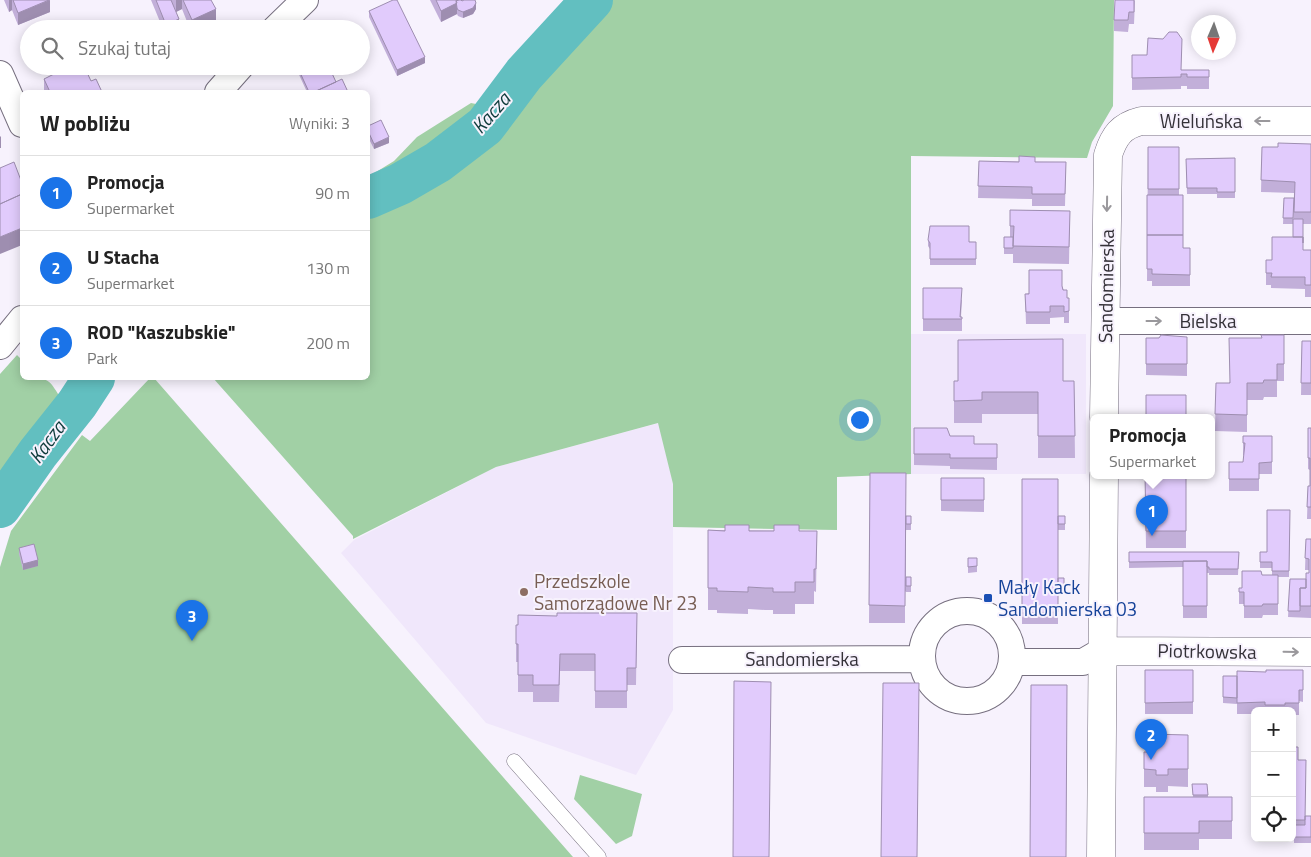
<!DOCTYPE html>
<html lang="pl">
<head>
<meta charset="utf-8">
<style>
	:root { --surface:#fff; --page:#f2f2f2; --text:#222; --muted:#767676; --line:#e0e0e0; --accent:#1a73e8 }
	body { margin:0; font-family:"Titillium Web",sans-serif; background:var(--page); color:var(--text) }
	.controls { position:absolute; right:15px; bottom:15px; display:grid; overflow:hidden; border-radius:8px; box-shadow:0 2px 12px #0003 }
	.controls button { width:45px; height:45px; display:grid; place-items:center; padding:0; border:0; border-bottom:1px solid var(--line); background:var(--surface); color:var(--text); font:25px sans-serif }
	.compass { position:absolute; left:1191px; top:15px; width:45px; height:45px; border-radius:50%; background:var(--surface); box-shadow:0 2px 12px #0003; rotate:182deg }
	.you { position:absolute; left:859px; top:419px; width:18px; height:18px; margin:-12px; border:4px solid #fff; border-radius:50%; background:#1a73e8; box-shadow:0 0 0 8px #1a73e833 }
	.badge { display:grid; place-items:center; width:32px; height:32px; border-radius:50%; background:var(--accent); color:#fff; font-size:16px; font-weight:700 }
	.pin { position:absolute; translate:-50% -41px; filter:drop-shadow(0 1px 2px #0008) }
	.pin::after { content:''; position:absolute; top:26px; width:18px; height:15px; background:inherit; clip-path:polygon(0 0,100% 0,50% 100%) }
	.popup { position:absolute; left:1090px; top:414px; width:125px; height:65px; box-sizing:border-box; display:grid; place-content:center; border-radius:8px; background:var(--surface); filter:drop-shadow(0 1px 4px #0005); font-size:16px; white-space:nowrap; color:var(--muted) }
	.popup b { font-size:19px; color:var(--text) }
	.popup::after { content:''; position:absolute; left:50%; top:100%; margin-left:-10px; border:10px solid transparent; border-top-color:var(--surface) }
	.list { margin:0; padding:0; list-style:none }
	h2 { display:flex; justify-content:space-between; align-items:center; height:65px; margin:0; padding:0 20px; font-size:21px }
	h2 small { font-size:16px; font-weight:400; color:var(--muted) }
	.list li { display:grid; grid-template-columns:32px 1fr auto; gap:15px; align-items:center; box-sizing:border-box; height:75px; padding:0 20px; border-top:1px solid var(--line) }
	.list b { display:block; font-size:19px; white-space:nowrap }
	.list p { margin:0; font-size:16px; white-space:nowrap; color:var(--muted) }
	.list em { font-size:16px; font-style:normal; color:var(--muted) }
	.icon { flex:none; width:28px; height:28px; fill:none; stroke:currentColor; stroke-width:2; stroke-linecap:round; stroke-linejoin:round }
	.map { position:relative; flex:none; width:1311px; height:857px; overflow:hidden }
	.search { position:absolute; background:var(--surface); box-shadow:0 2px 12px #0003; left:20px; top:20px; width:350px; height:55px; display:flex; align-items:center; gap:12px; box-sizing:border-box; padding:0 18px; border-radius:28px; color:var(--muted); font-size:19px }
	.panel { position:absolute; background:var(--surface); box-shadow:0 2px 12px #0003; left:20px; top:90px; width:350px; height:290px; border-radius:8px }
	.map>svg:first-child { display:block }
</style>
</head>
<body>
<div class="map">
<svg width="1311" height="857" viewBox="0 0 1311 857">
	<rect width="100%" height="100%" fill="#f7f2fd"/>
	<path fill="#f0e7fb" d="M910,334h176v140h-175z
		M659,423l14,61v226l-37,65 -150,-52 -145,-170 13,-13 142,-73z"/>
	<path fill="#a1d0a5" d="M573,0h541l-1,106 -21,36 -5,16 -176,-2v318l-74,3v53l-164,-3v-43l-15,-61 -162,44 -143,72v-3l-140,-158h155v-201l26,-16 23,-24 54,-34 10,2z
		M17,355l5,5v18c29,0 26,0 41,24l-63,87v-115z
		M150,378h4l419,479h-573v-290l11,-36 71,-96 8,6z
		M580,775l62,19 -10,42 -16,8 -42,-45z"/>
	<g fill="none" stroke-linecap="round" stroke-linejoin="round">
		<path stroke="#62bfc0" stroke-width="42" d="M368,198l32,-14 38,-22 47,-36 39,-52 68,-74
			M0,507l38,-54 39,-49 17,-26"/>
		<defs>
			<path id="service" d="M514,761l85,96"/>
			<path id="minor" d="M275,29l30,-29
				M0,74l22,50
				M218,92l23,-26
				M1106,321h205
				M0,346l22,-27
				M922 656a45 45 0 1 1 90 0a45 45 0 1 1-90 0Z
				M682,660l239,-1
				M1013,662h70l19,-11"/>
			<path id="tertiary" d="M1104,417l4,-262c6,-19 13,-29 33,-34h170
				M1102,651l209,1
				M1101,857l3,-382"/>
		</defs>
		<use href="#service" stroke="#766f7f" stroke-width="15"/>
		<use href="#minor" stroke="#766f7f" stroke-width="28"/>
		<use href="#tertiary" stroke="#766f7f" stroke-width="29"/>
		<use href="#service" stroke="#fff" stroke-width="14"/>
		<use href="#minor" stroke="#fff" stroke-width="26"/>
		<use href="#tertiary" stroke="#fff" stroke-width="28"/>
	</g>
	<path fill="#c2afd9" d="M4,0h46v12l-32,13 -6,-15 -3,2z
		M151,0h60l5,21 -18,8h-8l-8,-20 -6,3 3,17h-16z
		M430,0h45l1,9 -3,5 -10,4 -5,-2 -1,-2 -16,8z
		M1135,0l-1,24h-5l-1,8 -14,-1v-11z
		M369,11l56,52 -28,13 -28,-59z
		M1132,55l49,15h28v19h-22v-3h-6v3l-49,1z
		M295,66h41v6l-4,2 4,8 12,10h-41z
		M44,79l47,2 11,11h-57l-1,-2z
		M368,126l21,17 -15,6 -6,-12z
		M1311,144v80h-8v26h8v47h-6v-8l-34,-1v-3h-5v-25h6l21,-23 1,-44 -33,-1 1,-45h16z
		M1148,147h31v48l4,53h7v38h-38v-5h-5z
		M1235,158v40h-18v-4h-30l-1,-35z
		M979,161l87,1 -1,44h-33v-7l-54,-1z
		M1284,198h10l-1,26h-10z
		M1010,210l60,1 -1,53 -56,-1v-9h-9v-17h6z
		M928,240l48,2v23h-46v-16l-2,-3z
		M1062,286l5,12h2v25h-5v-6l-14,1v6h-24l-1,-30z
		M923,288l39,12 -1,17h1v14h-39z
		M1284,335v46h-7v16h-13l-1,3h-16v32l-32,-1 1,-48h13l32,-45z
		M1187,337v39l-41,-1v-37z
		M1302,341h9v54h-10z
		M954,381h120l1,77h-37v-44h-56v9h-28z
		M1211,426h3v28h-3z
		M914,428l36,8 24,8h23v26l-47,-1v-3l-36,-1z
		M1308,428h3v91h-4l1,-33h2v-16l-2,-1z
		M1243,436h29v38h-13v17h-30v-29h14l1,-7h-1z
		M870,473l41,49v8h-5v47l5,6v9h-5l-1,-1v32h-36z
		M1145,475h41v73h-40z
		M941,478h43v34l-43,-1z
		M1022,479h36v145h-36z
		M1290,510l-1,67h-11v38h-15l-1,3h-18v-14h-5v-16h3l20,-13h10v-7h-12v-16h7z
		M1058,516h7v14h-7z
		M708,530l109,1 -1,61 -2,-1v13h-19v10h-22v-4h-8l-17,-1v5l-31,-1v-3h-9z
		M1306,539h5v79l-23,-1 2,-38h16l3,-6v-3h-4z
		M19,548l19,18 -15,4 -4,-16z
		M1129,552h110l-1,23h-29v-2h-2v45h-24v-51l-54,1z
		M968,558h9v14l-9,1z
		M1058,578h6v13h-6z
		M637,613l-1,72h-9v23h-32v-37h-35l-1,31h-26v-10h-15v-30h-2v-37l41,-9z
		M1145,670h48v44h-48z
		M1303,670v32l-4,-1v14h-7v-4h-37v3h-18v-21v11l-14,-1v-27h14l29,-4z
		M1188,735v52l-20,-1v6h-12v-5h-12v-35h5z
		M1292,747l6,13 7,56h6v27h-17v-12h-2z
		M1192,784l16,11v2h24v42h-33v11h-55v-53h49z"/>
	<path fill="#9e8eb0" d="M9,0h3v10l-3,2z
		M50,0v12l-32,13v-12z
		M176,0h6v9l-6,3z
		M454,0h7l-4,7v7l-16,8v-11z
		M476,3v6l-3,5 -10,4v-6z
		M216,9v12l-18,8h-6v-9z
		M179,19v10h-13v-4z
		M425,57v6l-28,13v-6z
		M336,66v6l-6,3v-6z
		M1,136v12h-1v-11z
		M389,137v6l-15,6v-5z
		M22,228v17l-22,9v-17z
		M38,560v6l-15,4v-6z"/>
	<path fill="#e1cbfc" stroke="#9e8eb0" d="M13,0h36l-31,13z
		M156,0h15l8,19 -13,6z
		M183,0h28l5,9 -24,11z
		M393,0h4l28,57 -28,13 -28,-59z
		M436,0h20l1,3 -16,8z
		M459,0h2l1,1 2,-1h11l1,3 -3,5 -10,4 -5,-2 -1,-2 -1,-7z
		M1115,0h19v12h-5l-1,8h-14z
		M1169,32h8l5,7 -1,31h28v7h-22v-3h-6v3l-49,1v-23h15l1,-17 15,1z
		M70,66h14l7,15 5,-2 6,13h-52l-6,-13z
		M297,66h39l-6,3 6,13 -22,10h-5z
		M342,79l6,13h-34z
		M381,120l8,17 -15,7 -6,-13v-5z
		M1278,143l33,1v68h-17l1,-30 -34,-2 1,-33h16z
		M1148,147h31v42h-31z
		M1019,156l16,1v5h31l-1,32h-33v-7l-54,-1 1,-25 40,1z
		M1235,158v34h-18v-4h-30l-1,-29z
		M14,162l8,21v11l-22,10v-36z
		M22,194v34l-22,9v-33z
		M1147,195h36v40h-36z
		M1284,198h10l-1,20h-10z
		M1010,210l60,1 -1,36 -56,-1 1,-20h-4z
		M1293,219h10v24v-6h-10z
		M930,226h39v16h7v17h-46v-16l-2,-3z
		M1147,235h36v13h7v27l-38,-1v-5h-5z
		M1004,237h9v11h-9z
		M1272,237h31v13h8v35h-6v-8h-34l1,-4h-6v-13h6z
		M1029,270h33v16l1,4h4v8h2v13l-5,1v-6h-14v6h-24l-1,-18h4z
		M923,288h39l-2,29h2v2h-39z
		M1161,335l26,2v27h-41v-26h13z
		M1261,335h23v29h-7v16h-13l-1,3h-16v32l-32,-1 1,-31h14l-1,-45h33z
		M1063,339v42h11l1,55h-37v-44h-56v8l-28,1v-20h4v-41z
		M1302,341h9v42h-10z
		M1146,395h40v22h-40z
		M1211,426h3v22h-3z
		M914,428h33l3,8h24v8h23v14h-47v-4h-36z
		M1308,428h3v79h-4l1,-21h2v-28h-2z
		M1243,436h29v26l-13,1v16h-30v-17h14l2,-19h-2z
		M870,473h36l-1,133 -36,-1z
		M1145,475h41v56h-40z
		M941,478h43v22h-43z
		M1022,479h36v133l-36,1z
		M1267,510h23l-1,61h-17v-9h-12v-10h7z
		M906,516h5v8h-5z
		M1058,516h7v8h-7z
		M725,525h24v6h25v-6h25v6h18l-1,38h-2v13h-19v10h-22v-4h-8l-17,-1v5l-31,-1v-3h-9v-58l17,1z
		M1306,539h5v67h-11v-18h6v-15h3v-14l-4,-1z
		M34,544l4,16 -15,4 -4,-16z
		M1129,552h110l-1,17h-29v-2h-2v-6l-78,1z
		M968,558h9v8l-9,1z
		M1183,561h24v45h-24z
		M1242,571h19l1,4h16v29h-15l-1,2h-18v-14h-5v-4h3z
		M906,577h5v9h-5z
		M1058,578h6v7h-6z
		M1290,579h16v9h-6v23h-12z
		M557,613h80l-1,55h-9v23h-32v-37h-35l-1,31h-26v-10h-15v-31h-2v-19h2v-10l39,1z
		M1145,670h48v32l-48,1z
		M1266,670h37v20h-4v13h-14v2h-20v-3l-28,1v-32l29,1z
		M1223,676h14v22l-14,-1z
		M734,681l37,1 -2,175h-36z
		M883,683h36l-2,174h-36z
		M1031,685h36l-1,172h-36z
		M1149,734l39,1v34h-20v6h-12v-5l-12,-1v-17h5z
		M1292,747h6v13h8l-1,60h-13z
		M1192,784h15l1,11h-15z
		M1144,797h88v24h-33v12h-55z
		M1305,816h6v21h-17v-12h11z"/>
	<defs><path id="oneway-shaft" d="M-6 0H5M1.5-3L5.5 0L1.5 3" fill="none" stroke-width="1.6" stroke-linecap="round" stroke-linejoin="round" transform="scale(1.25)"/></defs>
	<g stroke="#9a989c">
		<use href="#oneway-shaft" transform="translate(1262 121) rotate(180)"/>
		<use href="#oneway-shaft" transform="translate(1107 204) rotate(91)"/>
		<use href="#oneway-shaft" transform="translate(1154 321)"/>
		<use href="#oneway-shaft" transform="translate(1291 652) rotate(1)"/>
	</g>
	<circle fill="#8d6e63" stroke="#f7f2fd" stroke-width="2" cx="524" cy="592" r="5"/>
	<rect fill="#1a4fb4" stroke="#f7f2fd" stroke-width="2" x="983" y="593" width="10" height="10" rx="2.5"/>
	<g text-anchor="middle" stroke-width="4" stroke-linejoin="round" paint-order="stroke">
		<g font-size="19" fill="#343138" stroke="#f7f2fd">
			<text x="1201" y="128">Wieluńska</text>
			<text transform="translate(1106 286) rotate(-89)" y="7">Sandomierska</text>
			<text x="1208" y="328">Bielska</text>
			<text transform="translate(1207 651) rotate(1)" y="7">Piotrkowska</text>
			<text x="802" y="666">Sandomierska</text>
		</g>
		<g font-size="19" fill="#785e54" stroke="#f7f2fd" text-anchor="start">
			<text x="534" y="588">Przedszkole<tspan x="534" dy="22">Samorządowe Nr 23</tspan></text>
		</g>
		<g font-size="19" fill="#164399" stroke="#f7f2fd" text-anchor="start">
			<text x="998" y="594">Mały Kack<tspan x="998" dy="22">Sandomierska 03</tspan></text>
		</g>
		<g font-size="20" font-style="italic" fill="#0e3b3b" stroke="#f7f2fd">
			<text transform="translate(491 113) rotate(-49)" y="7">Kacza</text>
			<text transform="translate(47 442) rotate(-54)" y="7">Kacza</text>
		</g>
	</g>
</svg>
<div class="controls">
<button>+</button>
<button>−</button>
<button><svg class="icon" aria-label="locate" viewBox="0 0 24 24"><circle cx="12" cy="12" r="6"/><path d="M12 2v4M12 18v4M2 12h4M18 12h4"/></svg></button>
</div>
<svg class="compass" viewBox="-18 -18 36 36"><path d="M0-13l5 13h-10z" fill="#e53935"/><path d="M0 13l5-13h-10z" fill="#767676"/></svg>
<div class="you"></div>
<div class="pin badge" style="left:1152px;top:536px">1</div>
<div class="popup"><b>Promocja</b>Supermarket</div>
<div class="pin badge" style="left:1151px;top:760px">2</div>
<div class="pin badge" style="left:192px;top:641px">3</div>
<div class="search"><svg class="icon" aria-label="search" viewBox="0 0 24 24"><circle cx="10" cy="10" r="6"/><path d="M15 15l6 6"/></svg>Szukaj tutaj</div>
<section class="panel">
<h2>W pobliżu<small>Wyniki: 3</small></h2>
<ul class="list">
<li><span class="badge">1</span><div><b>Promocja</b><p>Supermarket</p></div><em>90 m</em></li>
<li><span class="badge">2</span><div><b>U Stacha</b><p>Supermarket</p></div><em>130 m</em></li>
<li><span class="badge">3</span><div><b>ROD &quot;Kaszubskie&quot;</b><p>Park</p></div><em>200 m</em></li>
</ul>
</section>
</div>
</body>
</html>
